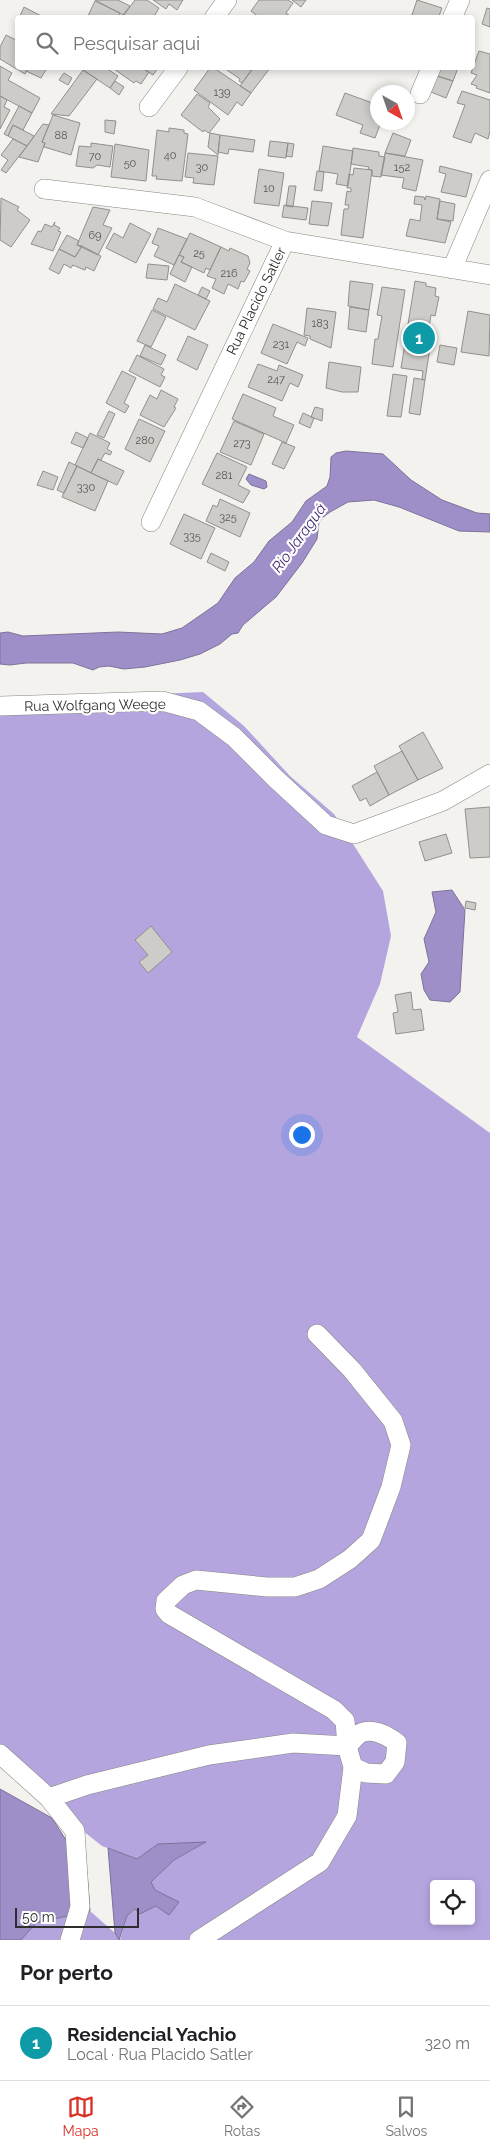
<!DOCTYPE html>
<html lang="pt">
<head>
<meta charset="utf-8">
<style>
	:root { --surface:#fff; --page:#f6f6f6; --text:#202124; --muted:#757577; --line:#e0e0e0; --accent:#d93025 }
	body { margin:0; font-family:Raleway,sans-serif; background:var(--page); color:var(--text) }
	.controls { position:absolute; right:15px; bottom:15px; display:grid; overflow:hidden; border-radius:5px; box-shadow:0 2px 8px #0003 }
	.controls button { width:45px; height:45px; display:grid; place-items:center; padding:0; border:0; border-bottom:1px solid var(--line); background:var(--surface); color:var(--text); font:25px sans-serif }
	.compass { position:absolute; left:370px; top:85px; width:45px; height:45px; border-radius:50%; background:var(--surface); box-shadow:0 2px 8px #0003; rotate:140deg }
	.scale { position:absolute; left:15px; bottom:12px; width:124px; box-sizing:border-box; padding-left:5px; border:2px solid #2e2e2c; border-top:0; font-size:14px; line-height:18px; white-space:nowrap; color:#2e2e2c; -webkit-text-stroke:4px #fff; paint-order:stroke }
	.you { position:absolute; left:301px; top:1134px; width:18px; height:18px; margin:-12px; border:4px solid #fff; border-radius:50%; background:#1a73e8; box-shadow:0 0 0 8px #1a73e833 }
	.badge { display:grid; place-items:center; width:32px; height:32px; border-radius:50%; background:var(--accent); color:#fff; font-size:16px; font-weight:700 }
	.pin { position:absolute; translate:-50% -50%; border:2px solid #fff; box-shadow:0 1px 5px #0006 }
	.list { margin:0; padding:0; list-style:none }
	h2 { display:flex; justify-content:space-between; align-items:center; height:65px; margin:0; padding:0 20px; font-size:21px }
	h2 small { font-size:16px; font-weight:400; color:var(--muted) }
	.list li { display:grid; grid-template-columns:32px 1fr auto; gap:15px; align-items:center; box-sizing:border-box; height:75px; padding:0 20px; border-top:1px solid var(--line) }
	.list b { display:block; font-size:19px; white-space:nowrap }
	.list p { margin:0; font-size:16px; white-space:nowrap; color:var(--muted) }
	.list em { font-size:16px; font-style:normal; color:var(--muted) }
	.icon { flex:none; width:28px; height:28px; fill:none; stroke:currentColor; stroke-width:2; stroke-linecap:round; stroke-linejoin:round }
	.map { position:relative; flex:none; width:490px; height:1940px; overflow:hidden }
	.search { position:absolute; background:var(--surface); box-shadow:0 2px 8px #0003; left:15px; right:15px; top:15px; height:55px; display:flex; align-items:center; gap:12px; box-sizing:border-box; padding:0 18px; border-radius:5px; color:var(--muted); font-size:19px }
	.sheet { height:140px; background:var(--surface) }
	nav { display:flex; justify-content:space-around; align-items:center; box-sizing:border-box; height:70px; border-top:1px solid var(--line); background:var(--surface); font-size:14px; color:var(--muted) }
	nav a { display:grid; justify-items:center; gap:2px }
	nav .on { color:var(--accent) }
	.map>svg:first-child { display:block }
</style>
</head>
<body>
<div class="map">
<svg width="490" height="1940" viewBox="0 0 490 1940">
	<rect width="100%" height="100%" fill="#f3f2ee"/>
	<path fill="#b5a5df" fill-rule="evenodd" d="M203,692l41,34 46,50 44,38 49,77 8,45 -11,48 -23,53 133,96v807h-370l7,-24 9,-7 4,5 16,-8 13,8 9,-12 -24,-12 -3,-8 23,-22 31,-17 -47,1 -21,15 -35,-13 -102,-81v-1064zM434,1884h37v37h-37z
		M90,1911l25,22 4,7h-98l15,-17z"/>
	<path fill="#9f8fc8" stroke="#7d7299" d="M346,451l37,3 28,26 31,20 35,13 13,1v18l-31,-1 -60,-24 -25,-7 -26,2 -18,10 -8,6 -3,4 -2,17 -15,24 -26,34 -33,28 -5,8 -6,1 -12,10 -20,10 -20,6 -35,7 -21,2 -15,-3 -10,1 -6,3 -20,-7h-47l-16,2 -10,-1v-31l8,-1 15,4 95,-4 44,2 20,-6 36,-25 17,-25 19,-16 15,-21 23,-19 14,-21 21,-15 3,-9 1,-20 5,-4z
		M249,474l17,7 1,6 -3,2 -13,-4 -5,-6z
		M452,890l13,20 -5,82 -10,10 -20,-2 -6,-10 -3,-16 8,-12 -5,-23 12,-27 -4,-20z
		M0,1789l52,29 35,55 3,38 -54,12 -15,17h-21z
		M206,1842l-32,18 -23,22 4,8 24,12 -10,13 -13,-9 -16,8 -5,-5 -8,7 -8,24 -4,-7 -7,-85 29,11 21,-15z"/>
	<path fill="#cdccc8" stroke="#91908c" d="M95,0h23l12,6 -7,9z
		M135,0h12l12,8 -6,10h-25l-4,-3z
		M153,0h30l-6,10 -8,-6 -3,5z
		M259,0h29l5,3 -7,10 4,3 -1,2h-29l-9,-7z
		M292,0h14l-5,7z
		M417,0l25,8 -3,8 2,2h-30z
		M95,1l25,12 -2,5h-31z
		M24,7l21,11h-26z
		M487,8l3,1v18l-8,-3z
		M6,35l12,6v27h10l-3,6 -25,-15v-12z
		M479,51l11,3v39l-14,-5 1,-2 -6,-2 6,-9 -6,-2z
		M0,66l12,7 -4,7 32,18 -8,15 -32,-17z
		M28,68h19l-6,10 -15,-7z
		M85,68h21l12,8 -8,12 -27,-18z
		M115,68h27l7,4 -8,12 -5,-3 -2,2 -20,-14z
		M142,68h16l-5,7z
		M210,68h4l37,25 -9,13 -5,-4 -9,13 -34,-25z
		M224,68h29l-11,15 -3,-2 1,-2z
		M253,68h17l-19,25 -11,-7z
		M441,68h17l-5,13 -16,-5z
		M83,70l14,9 -28,37 -18,-2z
		M64,73l8,5 -4,7 -9,-5z
		M437,76l16,5 -7,17 -15,-6z
		M115,81l9,6 -5,8 -9,-7z
		M462,91l28,9v31l-2,8 -13,-6 -4,10 -18,-6 12,-32 -8,-2z
		M345,93l33,12v17h3l-6,16 -15,-5 3,-8 -27,-10z
		M197,94l13,9 -2,4 12,12 -11,14 -5,-3 -1,2 -22,-17z
		M0,96l7,4 -3,7 6,3 -10,19z
		M19,106l13,7 -9,17 -10,-5 -5,11 -4,-2z
		M53,115l27,8 -9,32 -27,-8 1,-4 -3,-1z
		M105,120l11,1 -2,13 -9,-2z
		M43,124l6,1 -7,17 3,1 -7,19 -19,-5z
		M13,125l21,11 -7,10 -19,-10z
		M169,128l15,2v3l4,1 -6,47 -26,-2 1,-3h-5l5,-46 12,2z
		M210,133l10,2 -2,20 -10,-8z
		M393,133l18,7 -6,16 -20,-3z
		M220,135l35,5 -2,12 -24,-3 -1,5 -10,-2z
		M13,139l14,7 -21,27 -5,-3 7,-10 -7,-5z
		M270,141l18,2 -2,15 -18,-2z
		M91,143l22,3 -3,21 -13,-2 -4,3 -17,-2 3,-20 12,1z
		M288,143l6,1 -2,13 -6,-1z
		M115,144l34,6 -3,31 -35,-4z
		M323,146l30,5 -5,35 -12,-2 2,-10 -19,-3z
		M353,148l26,4v4l6,1 -4,20 -9,-1v-6l-4,-1 1,-2 -18,-3z
		M188,153l30,3 -4,29 -21,-2 1,-5 -9,-1z
		M385,153l38,7 -7,31 -14,-3 2,-10 -23,-3z
		M440,166l32,8 -6,23 -25,-5 5,-18 -7,-2z
		M354,168l18,2 -9,68 -22,-3 3,-26h4l1,-4h-4l2,-14 4,1v-4h-4l2,-14 4,1z
		M259,169l25,4 -5,33 -25,-3z
		M317,171l7,1 -2,19 -8,-1z
		M289,186h7l-3,21 -7,-1z
		M415,196l9,1 1,3 1,-4 14,3 -3,20 14,3 -6,21 -39,-7 4,-17 10,2 2,-16 -8,-1z
		M1,198l18,9 -2,3 13,10 -19,27 -11,-7z
		M312,201l20,2 -4,23 -19,-2z
		M440,201l15,3 -2,17 -16,-2z
		M284,205l24,3 -2,12 -24,-3z
		M93,207l17,3 -7,15 9,3 -14,27 -21,-10z
		M55,222l-1,3 6,3 -2,3 3,1 -8,19 -22,-7 7,-13 3,1 4,-8 7,3z
		M130,223l21,11 -15,29 -30,-15 8,-15 9,5z
		M158,228l29,11 -13,26 -20,-9 5,-10 -7,-3z
		M190,233l31,14 -11,23 -4,-2 -2,5 -23,-11 3,-5 -5,-2z
		M67,235l12,6 -2,4 5,1 -7,11 -16,-8z
		M82,246l19,10 -7,15 -8,-4 -1,3 -3,-1 -9,-4 -2,3 -7,-4 -5,10 -10,-5 10,-20 16,8z
		M221,247l8,4 1,-3 18,8 2,7 -3,6 3,2 -6,11 -3,-1 -3,8 -10,-5 -4,10 -12,-6 4,-9 -9,-3z
		M179,255l5,2 -3,5 11,5 -7,15 -15,-8z
		M148,264l21,2 -2,14 -21,-2z
		M350,281l23,3 -4,26 -21,-4z
		M415,281l11,2v3l10,2 -1,8 4,1 -4,19 -4,-1 -2,12 4,1 -8,52 -3,-1 1,-8 -22,-3z
		M175,284l35,17 -15,29 -42,-21 5,-11 9,4z
		M202,287l8,4 -4,8 -8,-4z
		M382,287l23,3 -12,77 -21,-3 3,-25h3l4,-23 -5,-1z
		M350,307l19,3 -3,22 -18,-3z
		M307,308l29,4 -5,36 -21,-9v-3l-6,-1z
		M152,310l14,7 -15,30 -14,-6z
		M468,311l22,4 -1,41 -28,-4z
		M273,324l35,14 -3,8 -8,-4 -10,22 -26,-11z
		M188,336l20,9 -11,25 -20,-10z
		M145,345l21,10 -5,10 -21,-9z
		M440,345l17,3 -3,17 -17,-3z
		M137,355l27,14 -3,6 4,2 -5,10 -31,-16z
		M329,362l32,5 -3,25h-16l-16,-4z
		M258,364l19,7 2,-6 24,10 -5,12 -8,-4 -8,18 -34,-14z
		M122,371l14,7 -12,25 5,3 -4,7 -19,-10z
		M393,374l14,2 -6,41 -14,-1z
		M414,378l11,2 -5,35 -11,-2z
		M161,390l17,9 -4,8 2,1 -12,19 -24,-12 10,-20 7,4z
		M243,394l33,14 -3,8 21,9 -8,18 -54,-24z
		M315,407l8,2 -1,12 -11,-4z
		M109,411l6,3 -11,24 -7,-3z
		M303,413l11,5 -4,10 -11,-5z
		M139,419l26,12 -15,31 -25,-13z
		M234,421l30,13 -13,31 -31,-13z
		M76,432l12,6 -5,10 -12,-5z
		M90,433l20,10 -3,6 5,3 -2,3 -5,-2 -4,7 -3,-1 -7,14 -16,-8z
		M282,442l13,5 -11,22 -12,-5z
		M217,453l30,14 -9,18 12,6 -7,12 -41,-19z
		M98,459l26,12 -7,14 -26,-12z
		M69,462l8,4 -13,27 -7,-3z
		M77,466l31,15 -13,30 -33,-14z
		M43,471l15,6 -5,13 -16,-5z
		M220,499l30,14 -10,24 -34,-16 7,-16 4,2z
		M184,514l31,14 -14,31 -31,-15z
		M211,553l18,9 -4,9 -18,-9z
		M423,732l20,36 -25,12 -19,-34z
		M402,751l16,29 -29,15 -15,-29z
		M377,772l12,23 -19,11 -4,-8 -6,3 -8,-15z
		M490,807v50l-20,1 -5,-49z
		M446,834l6,19 -27,8 -6,-19z
		M466,901l10,2 -1,7 -10,-2z
		M151,926l21,26 -24,21 -9,-11 9,-7 -13,-15z
		M411,992l2,18 8,-1 3,21 -28,4 -3,-21 5,-1 -3,-17z"/>
	<g fill="none" stroke-linecap="round" stroke-linejoin="round">
		<defs>
			<path id="minor" d="M214,18l13,-18
				M452,18l8,-18
				M420,94l11,-26
				M149,107l29,-39
				M44,189l151,18 90,34
				M452,269l38,-89
				M151,522l134,-281 205,34
				M0,706l162,-5 37,10 35,26 42,42 50,46 28,9 89,-33 47,-27
				M0,1754l49,44 26,33 5,76 -10,33
				M49,1798l38,-13 122,-30 84,-12 54,3c4,-3 8,-9 12,-12 12,-7 28,1 38,9l-2,19 -9,12 -20,-1 -13,-6 -6,-21 -2,-25 -11,-11 -165,-96 -4,-5 1,-8 17,-16 13,-5 71,7h28l24,-8 31,-20 21,-19 20,-53 10,-42 -8,-24 -41,-51 -35,-36
				M199,1940l121,-78 27,-46 6,-49"/>
		</defs>
		<use href="#minor" stroke="#878682" stroke-width="20"/>
		<use href="#minor" stroke="#fff" stroke-width="19"/>
	</g>
	<g text-anchor="middle" stroke-width="4.5" stroke-linejoin="round" paint-order="stroke">
		<g font-size="11" fill="#565653">
			<text x="222" y="96">139</text>
			<text x="61" y="139">88</text>
			<text x="170" y="159">40</text>
			<text x="95" y="160">70</text>
			<text x="130" y="167">50</text>
			<text x="202" y="171">30</text>
			<text x="402" y="171">152</text>
			<text x="269" y="192">10</text>
			<text x="95" y="239">69</text>
			<text x="199" y="257">25</text>
			<text x="229" y="277">216</text>
			<text x="320" y="327">183</text>
			<text x="281" y="348">231</text>
			<text x="276" y="383">247</text>
			<text x="145" y="444">280</text>
			<text x="242" y="447">273</text>
			<text x="224" y="479">281</text>
			<text x="86" y="491">330</text>
			<text x="228" y="521">325</text>
			<text x="192" y="540">335</text>
		</g>
		<g font-size="14" fill="#2e2e2c" stroke="#fff">
			<text transform="translate(256 301) rotate(-64)" y="5">Rua Placido Satler</text>
			<text transform="translate(95 705) rotate(-1)" y="5">Rua Wolfgang Weege</text>
		</g>
		<g font-size="15" font-style="italic" fill="#452c71" stroke="#fff">
			<text transform="translate(299 538) rotate(-54)" y="5">Rio Jaraguá</text>
		</g>
	</g>
</svg>
<div class="controls">
<button><svg class="icon" aria-label="locate" viewBox="0 0 24 24"><circle cx="12" cy="12" r="6"/><path d="M12 2v4M12 18v4M2 12h4M18 12h4"/></svg></button>
</div>
<svg class="compass" viewBox="-18 -18 36 36"><path d="M0-13l5 13h-10z" fill="#e53935"/><path d="M0 13l5-13h-10z" fill="#757577"/></svg>
<div class="scale">50 m</div>
<div class="you"></div>
<div class="pin badge" style="left:419px;top:338px;background:#0f9aa8">1</div>
<div class="search"><svg class="icon" aria-label="search" viewBox="0 0 24 24"><circle cx="10" cy="10" r="6"/><path d="M15 15l6 6"/></svg>Pesquisar aqui</div>
</div>
<section class="sheet">
<h2>Por perto<small></small></h2>
<ul class="list">
<li><span class="badge" style="background:#0f9aa8">1</span><div><b>Residencial Yachio</b><p>Local · Rua Placido Satler</p></div><em>320 m</em></li>
</ul>
</section>
<nav>
<a class="on"><svg class="icon" aria-label="map" viewBox="0 0 24 24"><path d="M3 6l6-2 6 2 6-2v14l-6 2-6-2-6 2zM9 4v14M15 6v14"/></svg>Mapa</a>
<a><svg class="icon" aria-label="directions" viewBox="0 0 24 24"><path d="M12 3l9 9-9 9-9-9zM9 14v-3h6M13 9l2 2-2 2"/></svg>Rotas</a>
<a><svg class="icon" aria-label="saved" viewBox="0 0 24 24"><path d="M7 4h10v16l-5-4-5 4z"/></svg>Salvos</a>
</nav>
</body>
</html>
